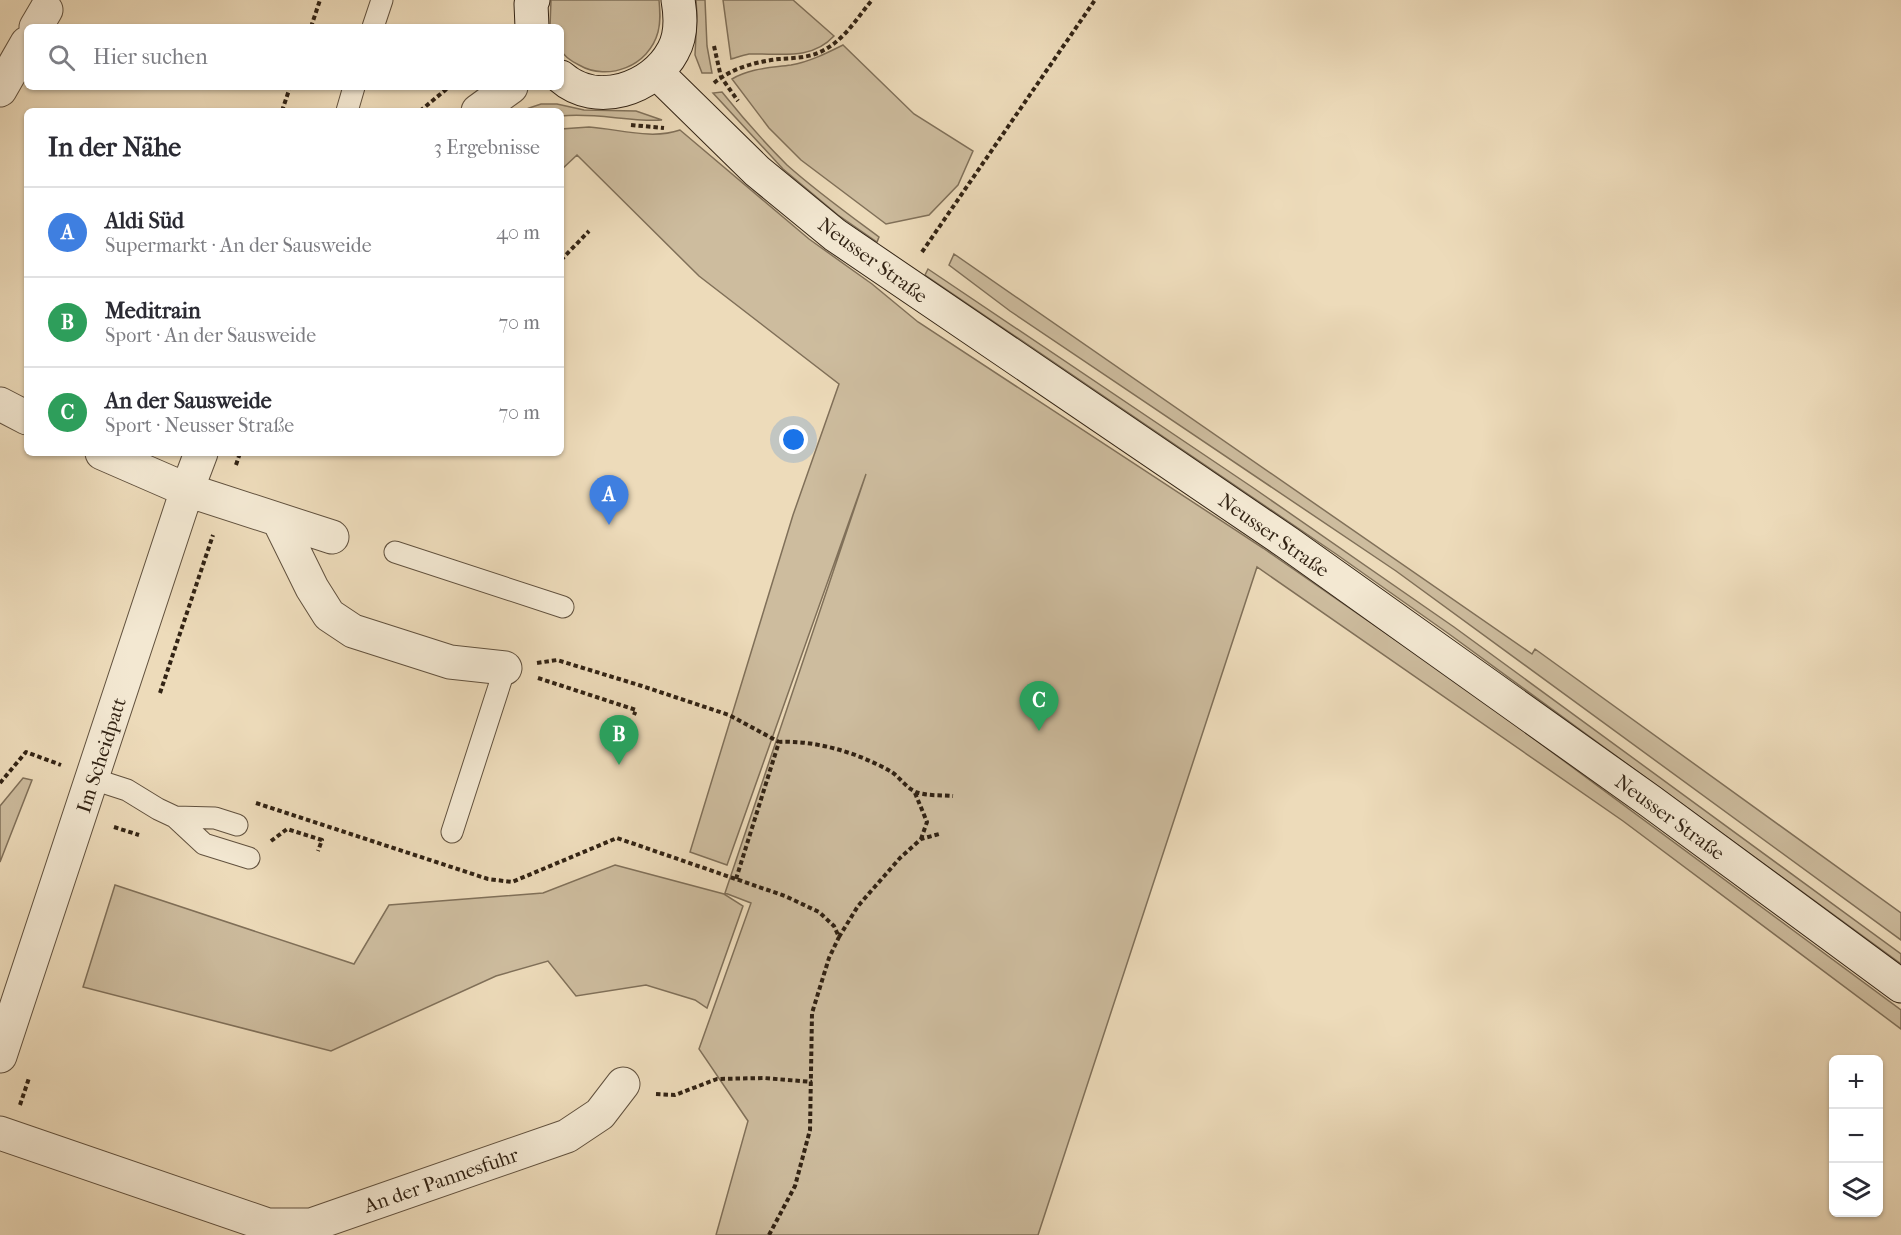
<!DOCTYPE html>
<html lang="de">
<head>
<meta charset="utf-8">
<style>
	:root { --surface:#fff; --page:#f2f2f3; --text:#2b2b33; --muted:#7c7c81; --line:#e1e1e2; --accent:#ea580c }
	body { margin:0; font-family:"IM FELL French Canon",serif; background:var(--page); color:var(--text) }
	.controls { position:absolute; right:18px; bottom:18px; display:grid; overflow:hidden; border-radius:9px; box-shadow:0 2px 4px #0004 }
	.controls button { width:54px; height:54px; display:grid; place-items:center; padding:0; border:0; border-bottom:2px solid var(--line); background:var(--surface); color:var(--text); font:30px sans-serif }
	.you { position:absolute; left:794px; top:440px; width:21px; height:21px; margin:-15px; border:4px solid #fff; border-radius:50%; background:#1a73e8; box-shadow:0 0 0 9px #1a73e833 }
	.badge { display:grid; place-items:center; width:39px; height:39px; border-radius:50%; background:var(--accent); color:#fff; font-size:20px; font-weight:700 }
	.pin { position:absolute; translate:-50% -50px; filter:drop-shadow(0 2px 3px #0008) }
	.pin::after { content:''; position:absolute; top:32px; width:21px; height:18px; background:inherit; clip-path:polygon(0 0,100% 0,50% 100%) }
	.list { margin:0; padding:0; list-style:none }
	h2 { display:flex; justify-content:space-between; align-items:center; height:78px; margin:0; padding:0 24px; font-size:26px }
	h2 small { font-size:20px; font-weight:400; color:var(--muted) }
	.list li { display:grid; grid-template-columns:39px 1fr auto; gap:18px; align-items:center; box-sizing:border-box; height:90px; padding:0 24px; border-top:2px solid var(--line) }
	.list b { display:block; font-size:22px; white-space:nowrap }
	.list p { margin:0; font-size:20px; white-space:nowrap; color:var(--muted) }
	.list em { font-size:20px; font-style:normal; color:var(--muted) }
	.icon { flex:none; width:33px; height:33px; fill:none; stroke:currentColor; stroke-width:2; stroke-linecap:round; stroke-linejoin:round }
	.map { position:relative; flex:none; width:1901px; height:1235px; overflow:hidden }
	.search { position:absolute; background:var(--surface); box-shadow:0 2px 4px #0004; left:24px; top:24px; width:540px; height:66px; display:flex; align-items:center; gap:15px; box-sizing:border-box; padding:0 21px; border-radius:9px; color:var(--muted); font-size:22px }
	.panel { position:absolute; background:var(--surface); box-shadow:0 2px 4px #0004; left:24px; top:108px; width:540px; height:348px; border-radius:9px }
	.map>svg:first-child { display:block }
</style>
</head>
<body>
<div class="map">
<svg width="1901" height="1235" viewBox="0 0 1901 1235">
	<rect width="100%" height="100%" fill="#eddbba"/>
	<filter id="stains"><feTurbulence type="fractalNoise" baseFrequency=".00333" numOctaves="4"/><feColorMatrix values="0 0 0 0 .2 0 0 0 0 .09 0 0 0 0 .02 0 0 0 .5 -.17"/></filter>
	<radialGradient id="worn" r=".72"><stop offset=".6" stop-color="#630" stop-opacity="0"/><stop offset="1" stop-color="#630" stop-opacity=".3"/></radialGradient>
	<path fill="#cdbc9e" stroke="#807059" stroke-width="1.5" d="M551,0h108c1,11 2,21 -1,32 -9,34 -50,50 -79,33 -6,-3 -15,-8 -18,-15 -2,-5 0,-17 0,-23h-11z
		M696,0h9l2,46 5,27h-10l-7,-18 2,-39z
		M723,0h70l41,36c-23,25 -55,17 -85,18 -6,1 -13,4 -18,5z
		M843,45l71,69 59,37 -15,34 -29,30 -43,9 -85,-64 -32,-32 -37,-49c18,-11 38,-11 59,-14 18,-3 36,-12 52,-20z
		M722,92c20,25 42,50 65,73 29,26 61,49 92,72l-2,5 -39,-27 -55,-46 -70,-76z
		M541,104h16l27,6 52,1 26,9c-34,2 -67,-8 -101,-4v-5h-28l-4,-3z
		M589,127c30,2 62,13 91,3l129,109 63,45 46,38 345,226 209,145 429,317v19l-278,-208 -366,-254 -219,668h-322l32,-114 -49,-72 52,-146 -26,-10 141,-419 -139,391 -37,-13 103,-337 46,-131 -140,-108 -122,-121 -16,15v-41z
		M954,254l578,400 3,-5 366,264v27l-505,-369 -386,-260 -61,-46z
		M928,269l324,218 202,140 447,327v10l-452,-330 -113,-80 -411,-279z
		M23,778l9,2 -32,82v-56z
		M615,865l109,29 19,12 -36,102 -12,-8 -49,-15 -70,11 -28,-35 -52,15 -165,75 -248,-64 32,-102 239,79 35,-59 154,-12z"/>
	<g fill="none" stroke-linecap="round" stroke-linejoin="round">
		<defs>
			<path id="lane" d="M373,27l9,-27
				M347,111l7,-24
				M395,552l168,55
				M93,779l34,11 31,19 17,8 29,27 45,14
				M175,817l40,1 22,7
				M452,832l53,-164"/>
			<path id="street" d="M36,27l10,-17
				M0,90l27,-47
				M478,111l33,-24
				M0,404l27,14
				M102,453l85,37 145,47
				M279,521l33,67 17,27 24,16 97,31 55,6
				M0,1056l187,-566 14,-37
				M0,1133l268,92h43l256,-89 33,-22 23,-30"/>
			<path id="secondary" d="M532,27l-1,-23 2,-4
				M657,73l100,98 78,64 453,308 362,258 251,185
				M561,77c35,31 92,12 112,-26 9,-16 8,-34 5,-51"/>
		</defs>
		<use href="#lane" stroke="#61513e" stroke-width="23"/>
		<use href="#street" stroke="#61513e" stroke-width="35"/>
		<use href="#secondary" stroke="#322314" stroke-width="35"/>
		<path stroke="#322314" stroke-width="4" stroke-dasharray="4.5 3" stroke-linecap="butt" d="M311,27l9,-27
			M714,46l7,31 17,24
			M714,83c18,-15 41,-21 65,-24 15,-1 31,-1 45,-9 21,-11 33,-32 48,-50
			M282,111l8,-24
			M420,111l29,-24
			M631,125l33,3
			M922,252l173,-252
			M561,260l28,-29
			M236,465l4,-12
			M537,663l20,-3 85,26 87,29 50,27
			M538,678l98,32 -2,5
			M160,693l53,-158
			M0,783l26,-31 35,13
			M915,793l12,29 -6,17
			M256,803l232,76 24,3 105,-44 168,58 34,16 15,14 5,11 19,-31 42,-48 21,-19 18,-5
			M114,827l25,8
			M271,841l16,-12 35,11 -4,11
			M736,879l43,-137c37,-2 79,11 111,29 9,5 16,17 26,21 10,4 26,3 37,4
			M656,1094l19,1 42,-16 47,-1 48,4
			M20,1105l9,-27
			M769,1235l26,-49 15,-56 2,-117 17,-55 10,-21"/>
		<use href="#lane" stroke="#f3e8d2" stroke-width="21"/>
		<use href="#street" stroke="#f3e8d2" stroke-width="33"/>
		<use href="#secondary" stroke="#f3e8d2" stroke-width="33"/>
	</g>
	<g text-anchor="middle" stroke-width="4.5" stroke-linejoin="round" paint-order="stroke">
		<g font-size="20" fill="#322314" stroke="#f3e8d2">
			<text transform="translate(873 260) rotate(36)" y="7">Neusser Straße</text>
			<text transform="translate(1274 535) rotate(35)" y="7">Neusser Straße</text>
			<text transform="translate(101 755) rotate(-72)" y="7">Im Scheidpatt</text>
			<text transform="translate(1670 817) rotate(36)" y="7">Neusser Straße</text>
			<text transform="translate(441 1180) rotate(-19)" y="7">An der Pannesfuhr</text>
		</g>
	</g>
	<rect width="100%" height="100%" filter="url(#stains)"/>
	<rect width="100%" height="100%" fill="url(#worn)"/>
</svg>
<div class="controls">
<button>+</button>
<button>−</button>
<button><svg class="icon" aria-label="layers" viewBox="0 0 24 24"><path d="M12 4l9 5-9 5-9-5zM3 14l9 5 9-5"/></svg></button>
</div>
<div class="you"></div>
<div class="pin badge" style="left:609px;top:525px;background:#3f7fe0">A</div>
<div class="pin badge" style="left:619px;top:765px;background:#2e9e5b">B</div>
<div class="pin badge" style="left:1039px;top:731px;background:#2e9e5b">C</div>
<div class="search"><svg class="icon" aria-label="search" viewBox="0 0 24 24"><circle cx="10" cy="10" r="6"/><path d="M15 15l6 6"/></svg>Hier suchen</div>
<section class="panel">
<h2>In der Nähe<small>3 Ergebnisse</small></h2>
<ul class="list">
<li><span class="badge" style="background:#3f7fe0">A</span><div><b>Aldi Süd</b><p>Supermarkt · An der Sausweide</p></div><em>40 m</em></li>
<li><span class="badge" style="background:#2e9e5b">B</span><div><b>Meditrain</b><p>Sport · An der Sausweide</p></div><em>70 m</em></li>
<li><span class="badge" style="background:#2e9e5b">C</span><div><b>An der Sausweide</b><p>Sport · Neusser Straße</p></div><em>70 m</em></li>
</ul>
</section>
</div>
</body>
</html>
